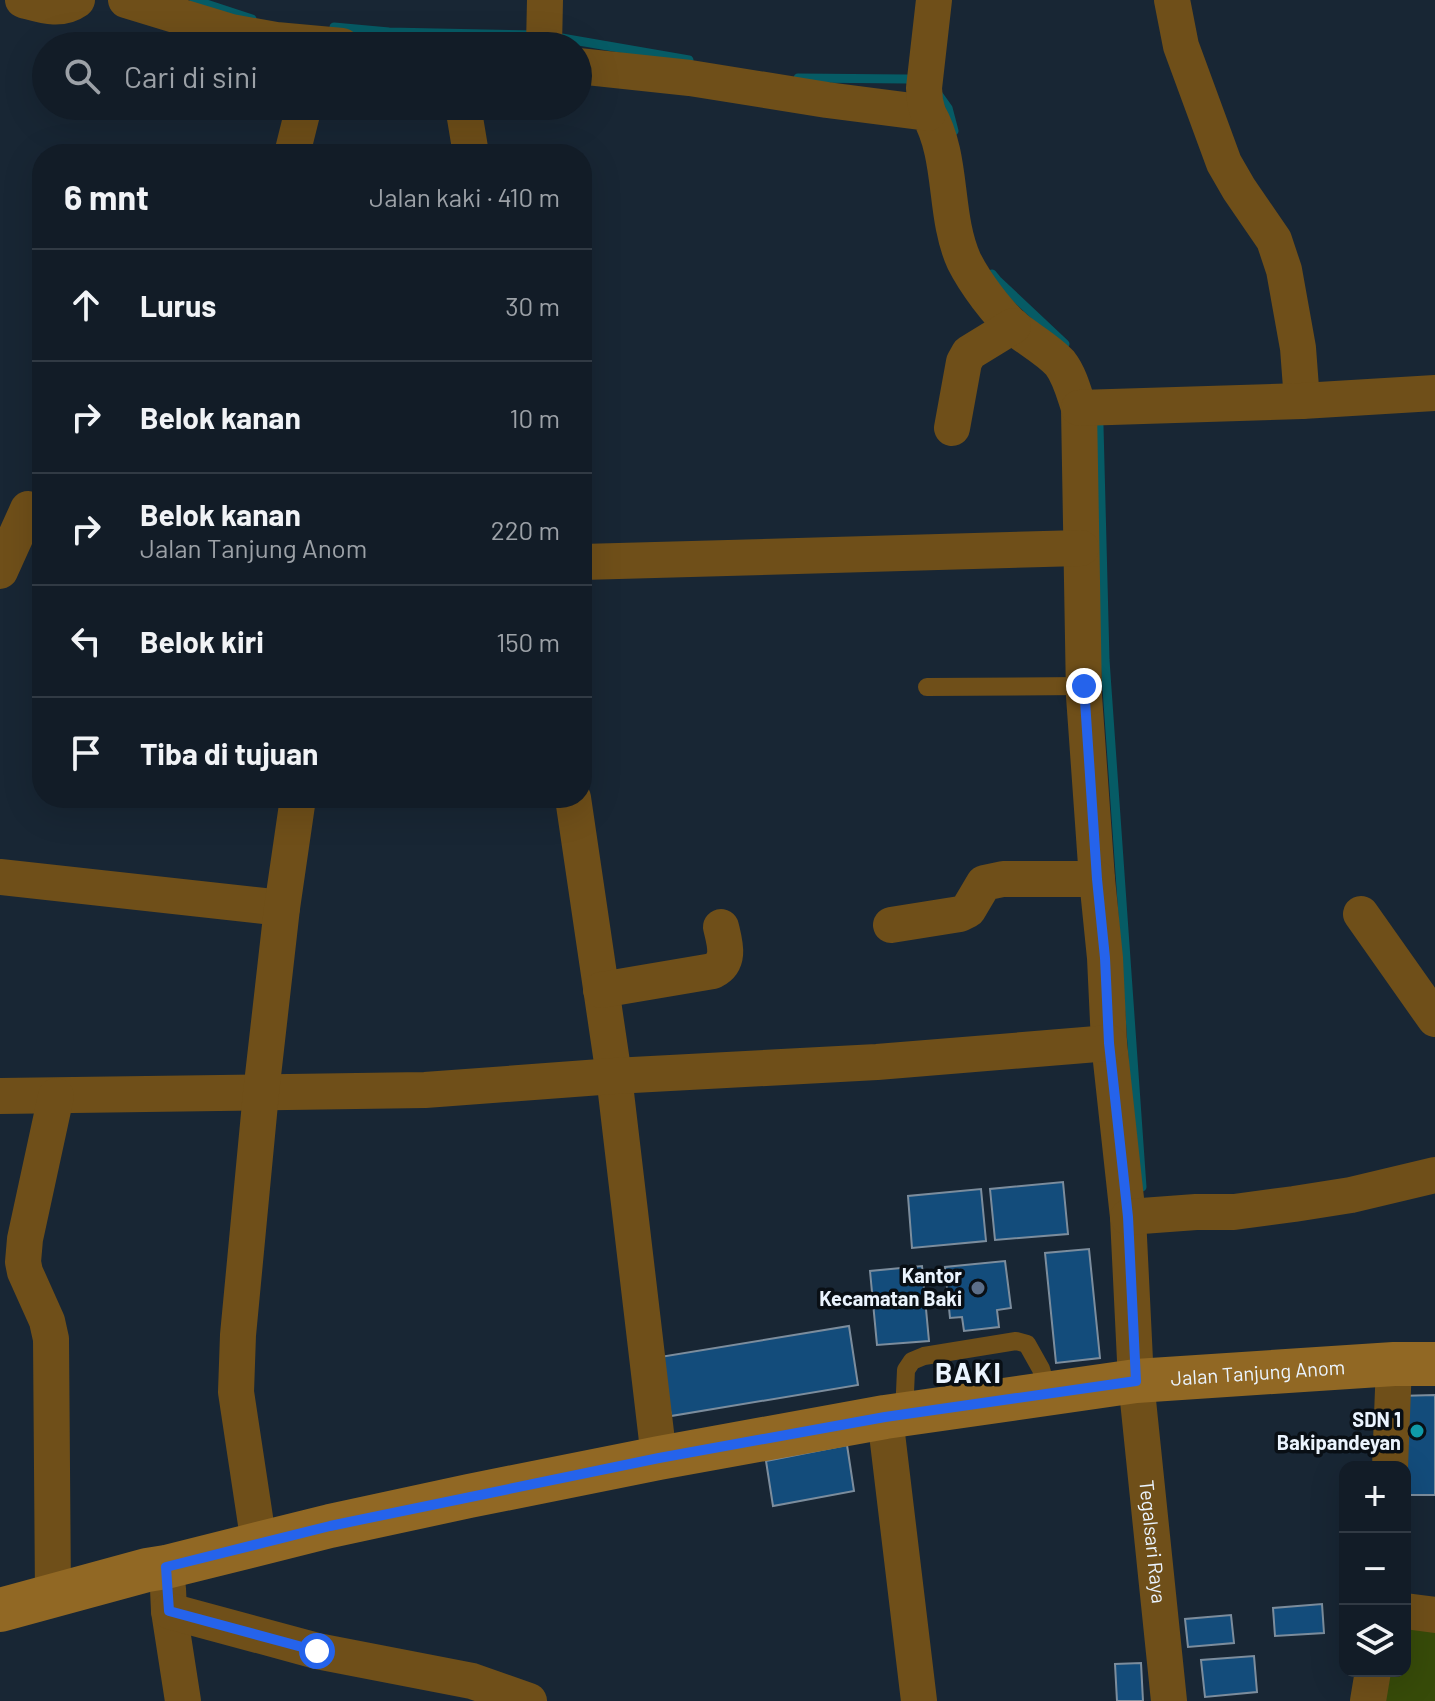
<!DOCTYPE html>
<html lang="id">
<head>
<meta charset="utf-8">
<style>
	:root { --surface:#121c27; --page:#1f2933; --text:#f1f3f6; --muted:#9ca1a7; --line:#313a44 }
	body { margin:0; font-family:Barlow,sans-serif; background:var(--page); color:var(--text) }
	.controls { position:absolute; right:24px; bottom:24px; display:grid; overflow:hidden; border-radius:16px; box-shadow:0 8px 32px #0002 }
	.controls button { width:72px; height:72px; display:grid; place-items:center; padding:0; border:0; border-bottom:2px solid var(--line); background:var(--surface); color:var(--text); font:40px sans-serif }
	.stop { position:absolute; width:24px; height:24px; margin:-18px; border:6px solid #2563eb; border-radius:50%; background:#fff }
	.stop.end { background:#2563eb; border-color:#fff; box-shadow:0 2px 8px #0008 }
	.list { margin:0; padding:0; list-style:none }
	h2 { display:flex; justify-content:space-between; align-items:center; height:104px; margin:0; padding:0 32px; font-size:34px }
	h2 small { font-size:26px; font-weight:400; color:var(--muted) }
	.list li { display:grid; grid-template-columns:52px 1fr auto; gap:24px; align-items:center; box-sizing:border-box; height:112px; padding:0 32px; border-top:2px solid var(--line) }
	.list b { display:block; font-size:30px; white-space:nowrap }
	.list p { margin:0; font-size:26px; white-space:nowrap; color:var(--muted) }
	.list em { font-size:26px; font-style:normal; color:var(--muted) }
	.icon { flex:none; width:44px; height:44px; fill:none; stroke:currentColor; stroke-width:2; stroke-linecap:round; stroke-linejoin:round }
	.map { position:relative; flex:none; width:1435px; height:1701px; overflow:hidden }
	.search { position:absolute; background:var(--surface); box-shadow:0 8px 32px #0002; left:32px; top:32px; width:560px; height:88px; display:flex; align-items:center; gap:20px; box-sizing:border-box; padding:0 28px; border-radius:44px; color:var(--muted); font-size:30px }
	.panel { position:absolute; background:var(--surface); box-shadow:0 8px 32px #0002; left:32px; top:144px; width:560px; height:664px; border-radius:32px }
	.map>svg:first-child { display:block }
</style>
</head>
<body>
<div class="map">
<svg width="1435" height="1701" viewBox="0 0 1435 1701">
	<rect width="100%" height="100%" fill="#182634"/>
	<path fill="#374b09" d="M1405,1607l30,4v90h-52l4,-30h18z"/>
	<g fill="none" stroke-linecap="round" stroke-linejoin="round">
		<path stroke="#065b65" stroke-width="9" d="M194,0l58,19
			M334,27l55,5 146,3
			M550,36l139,24
			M798,78l109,1 8,3
			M938,94l10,14 6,23
			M992,274l5,6 68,64
			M1096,416l3,10 6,234 37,527"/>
	</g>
	<path fill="#134c7b" stroke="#7c8d9d" stroke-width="2" d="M1063,1182l5,52 -73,6 -5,-51z
		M981,1189l5,52 -74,7 -4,-52z
		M1089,1249l11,109 -44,5 -11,-110z
		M1005,1261l6,47 -14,2 2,17 -35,4 -2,-14 -12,1 -5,-51z
		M922,1266l7,75 -52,4 -7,-74z
		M849,1326l9,59 -187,31 -11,-59z
		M1435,1395v100h-30v-28l-7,-71z
		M847,1445l7,46 -81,15 -7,-45z
		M1322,1604l2,29 -49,3 -2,-28z
		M1231,1615l3,28 -46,4 -3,-28z
		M1254,1656l3,36 -52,5 -4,-37z
		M1141,1663l2,38h-26l-2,-37z"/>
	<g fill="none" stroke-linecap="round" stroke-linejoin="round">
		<path stroke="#6f4f19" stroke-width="18" d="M927,687l157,-1
			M904,1414l2,-44 6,-9 12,-5 92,-15 11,3 14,25 7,25"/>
		<g stroke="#6f4f19" stroke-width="36">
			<path d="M23,0c19,5 37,12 54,0"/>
			<path d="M126,0l105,32 45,8 66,6"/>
			<path d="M1172,0l9,46 43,117 15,26 35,51 10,30 14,78 4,53"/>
			<path d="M544,46l1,-46"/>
			<path id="s1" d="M578,66l112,12 137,22 101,13c26,45 15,101 36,148 11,22 34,53 52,68 14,11 32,21 44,34 10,13 14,30 19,45l5,288 13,183 8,79 4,85 19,174 8,164 33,320"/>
			<path d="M463,106l8,48"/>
			<path d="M928,113l-3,-12 -1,-13 10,-88"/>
			<path d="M292,154l12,-48"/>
			<path d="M1079,408l223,-7 133,-8"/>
			<path d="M952,428l12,-66 5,-9 44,-27"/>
			<path d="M582,562l499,-14"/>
			<path d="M0,571l28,-62 14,6"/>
			<path d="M573,798l41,278 45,382"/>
			<path d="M0,877l282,31"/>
			<path d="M1361,914l74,105"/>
			<path d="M891,925l69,-11 8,-4 16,-27 19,-4h94"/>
			<path d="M601,990l112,-19c18,-9 12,-27 8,-44"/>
			<path d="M0,1096l425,-6 189,-14 263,-14 232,-19"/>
			<path d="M1128,1217l68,-5h38l60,-8 57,-9 84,-20"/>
			<path d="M885,1417l34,284"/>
			<path d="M1390,1467l4,-103"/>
			<path d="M259,1544l-23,-152 2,-57 23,-242 21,-185 16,-110"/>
			<path d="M168,1589l1,22 14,90"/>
			<path d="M53,1595l-2,-256 -4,-18 -22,-49 -2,-10 2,-23 31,-143"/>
			<path d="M169,1611l148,40 155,30 57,20"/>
			<path d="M1405,1611l30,4"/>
			<path d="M1368,1701l5,-30"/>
		</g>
		<path stroke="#916824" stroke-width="44" id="s2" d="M0,1610l147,-40 19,-3 164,-41 139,-30 190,-38 226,-41 251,-36 258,-17h41"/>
	</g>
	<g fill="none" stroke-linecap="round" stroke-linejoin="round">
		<path stroke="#2563eb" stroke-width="10" d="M317,1651l-148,-40 -3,-44 164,-41 329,-68 226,-41 251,-36 -8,-164 -19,-174 -4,-85 -8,-79 -13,-193"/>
	</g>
	<circle fill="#5c6f8a" stroke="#090f15" stroke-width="3" cx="978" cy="1288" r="8"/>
	<circle fill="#0f9aa8" stroke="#090f15" stroke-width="3" cx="1417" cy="1431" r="8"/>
	<g text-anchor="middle" stroke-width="7" stroke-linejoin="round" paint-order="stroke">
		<g font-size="20" font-weight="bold" fill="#ebf4fe" stroke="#090f15" text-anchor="end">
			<text x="962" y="1283">Kantor<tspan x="962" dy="23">Kecamatan Baki</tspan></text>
			<text x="1401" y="1427">SDN 1<tspan x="1401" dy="23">Bakipandeyan</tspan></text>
		</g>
		<g font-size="20" fill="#ebf4fe" stroke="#090f15">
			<text dy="7" stroke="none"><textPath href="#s2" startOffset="1282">Jalan Tanjung Anom</textPath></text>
			<text dy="7" stroke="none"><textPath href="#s1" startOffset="1834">Tegalsari Raya</textPath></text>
		</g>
		<g font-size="28" font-weight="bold" letter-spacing="2" fill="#ebf4fe" stroke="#090f15">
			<text x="969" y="1383">BAKI</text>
		</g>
	</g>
</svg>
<div class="controls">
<button>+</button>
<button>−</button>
<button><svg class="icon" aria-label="layers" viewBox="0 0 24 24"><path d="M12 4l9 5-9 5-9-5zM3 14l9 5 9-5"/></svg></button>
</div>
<div class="stop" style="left:317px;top:1651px"></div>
<div class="stop end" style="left:1084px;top:686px"></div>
<div class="search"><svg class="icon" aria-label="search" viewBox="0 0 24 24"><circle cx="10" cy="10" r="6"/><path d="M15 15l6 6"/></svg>Cari di sini</div>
<section class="panel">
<h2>6 mnt<small>Jalan kaki · 410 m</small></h2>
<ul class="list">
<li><svg class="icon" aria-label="ahead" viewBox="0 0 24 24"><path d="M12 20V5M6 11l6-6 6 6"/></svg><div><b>Lurus</b></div><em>30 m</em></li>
<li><svg class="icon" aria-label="right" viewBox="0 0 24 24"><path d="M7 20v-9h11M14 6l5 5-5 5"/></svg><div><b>Belok kanan</b></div><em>10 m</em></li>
<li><svg class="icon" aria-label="right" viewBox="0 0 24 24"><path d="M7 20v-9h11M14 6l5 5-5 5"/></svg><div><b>Belok kanan</b><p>Jalan Tanjung Anom</p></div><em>220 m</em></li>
<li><svg class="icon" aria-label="left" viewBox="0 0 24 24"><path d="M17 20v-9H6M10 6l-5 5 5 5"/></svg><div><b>Belok kiri</b></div><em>150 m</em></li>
<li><svg class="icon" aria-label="arrive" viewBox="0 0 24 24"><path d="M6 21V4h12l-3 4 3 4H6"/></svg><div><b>Tiba di tujuan</b></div></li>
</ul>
</section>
</div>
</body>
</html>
